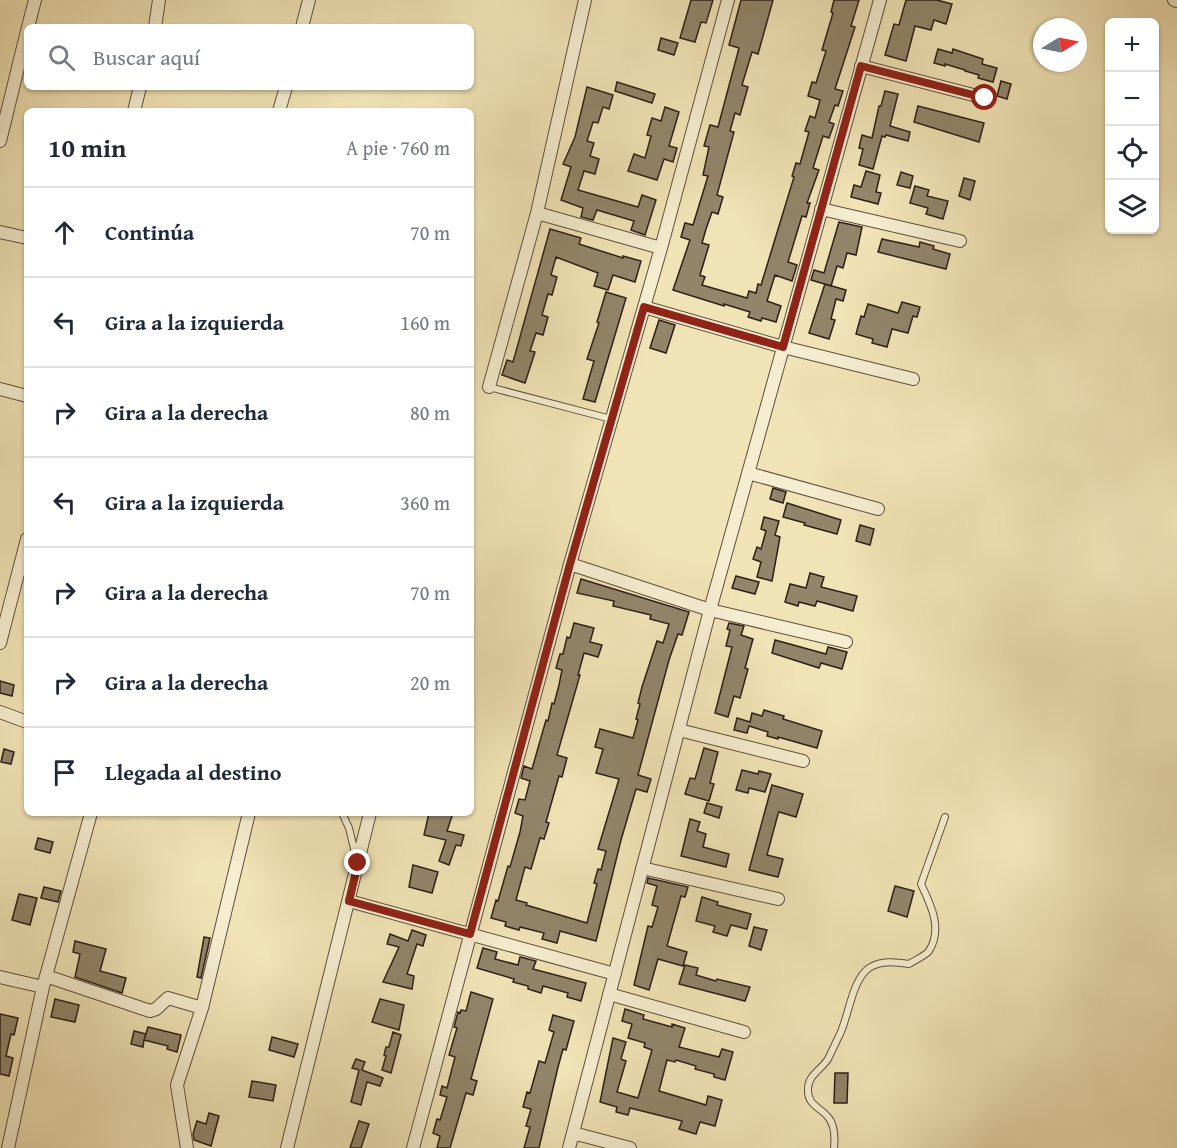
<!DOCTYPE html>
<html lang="es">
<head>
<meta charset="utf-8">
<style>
	:root { --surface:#fff; --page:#f6f6f7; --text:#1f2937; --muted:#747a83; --line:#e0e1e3 }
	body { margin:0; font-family:"Gentium Book Plus",serif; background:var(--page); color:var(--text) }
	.controls { position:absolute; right:18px; top:18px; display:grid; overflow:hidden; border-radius:9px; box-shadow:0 2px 4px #0004 }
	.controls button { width:54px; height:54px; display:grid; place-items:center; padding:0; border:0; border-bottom:2px solid var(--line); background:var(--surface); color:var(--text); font:30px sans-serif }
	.compass { position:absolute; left:1033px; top:18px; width:54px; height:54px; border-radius:50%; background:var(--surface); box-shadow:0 2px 4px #0004; rotate:80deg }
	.stop { position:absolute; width:18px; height:18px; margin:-14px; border:4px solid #8f2418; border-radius:50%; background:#fff }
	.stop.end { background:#8f2418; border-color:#fff; box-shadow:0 2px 6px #0008 }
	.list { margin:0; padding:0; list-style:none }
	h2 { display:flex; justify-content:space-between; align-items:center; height:78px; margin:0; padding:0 24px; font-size:26px }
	h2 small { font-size:20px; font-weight:400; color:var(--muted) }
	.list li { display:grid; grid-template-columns:39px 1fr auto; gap:18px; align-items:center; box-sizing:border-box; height:90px; padding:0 24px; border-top:2px solid var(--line) }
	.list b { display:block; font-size:22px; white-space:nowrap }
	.list em { font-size:20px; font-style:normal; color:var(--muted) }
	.icon { flex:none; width:33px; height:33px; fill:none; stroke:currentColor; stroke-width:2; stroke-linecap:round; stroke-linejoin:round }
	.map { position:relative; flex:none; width:1177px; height:1148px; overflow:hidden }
	.search { position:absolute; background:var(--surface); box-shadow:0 2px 4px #0004; left:24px; top:24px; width:450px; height:66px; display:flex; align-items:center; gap:15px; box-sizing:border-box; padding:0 21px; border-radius:9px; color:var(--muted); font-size:22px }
	.panel { position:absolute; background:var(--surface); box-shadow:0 2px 4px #0004; left:24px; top:108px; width:450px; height:708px; border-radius:9px }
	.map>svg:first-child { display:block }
</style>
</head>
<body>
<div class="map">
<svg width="1177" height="1148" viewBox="0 0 1177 1148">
	<rect width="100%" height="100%" fill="#f0e3b5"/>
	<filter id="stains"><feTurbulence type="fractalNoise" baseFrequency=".00333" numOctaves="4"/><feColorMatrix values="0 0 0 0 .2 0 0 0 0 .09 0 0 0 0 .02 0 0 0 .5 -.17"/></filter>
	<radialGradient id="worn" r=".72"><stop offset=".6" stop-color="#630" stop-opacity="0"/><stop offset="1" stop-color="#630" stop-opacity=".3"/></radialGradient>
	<path fill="#92856a" stroke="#2d1f18" stroke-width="1.5" d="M691,0h22l-7,23 -5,-1 -6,20 -15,-4z
		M741,0h32l-15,54 -6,-2 -10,33 6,2 -8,28 -5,-2 -5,18 4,1 -17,63 6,2 -5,17 -6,-2 -6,17 -4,14 7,2 -9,30 5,2 -3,8 45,13 2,-7 7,2 2,-9 3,1 33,-108 -2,-1 4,-13 4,1 9,-32 -4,-1 5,-15 5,2 5,-18 -12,-4 4,-14 4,1 10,-32 -4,-1 11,-37 -2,-1 3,-12h25l-8,26 4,1 -20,62 8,2 -5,15 -3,-1 -6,17 5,2 -5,14 -6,-2 -10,32 6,2 -12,33h3l-4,14 -4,-1 -14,46 9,3 -5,16 -17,-6 -8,26 14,5 -5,16 -14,-4 -1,3 -13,-4 2,-5 -26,-8v2l-51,-16 17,-50 -9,-3 4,-14 8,2 15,-49 -5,-1 6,-28 -5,-1 6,-21 8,2 21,-79 -10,-3z
		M906,0h31l15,4 -6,20 -12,-4 -3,10 -16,-4 -9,35 -21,-6 9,-31 5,1z
		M661,38l17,5 -4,12 -16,-5z
		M938,49l14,4 1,-4 30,10 -1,5 15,4 -4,14 -15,-4 1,-3 -14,-4v-1l-20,-6v2l-11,-3z
		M1001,81l10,3 -4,15 -10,-3z
		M617,82l38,12 -3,9 -37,-12z
		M587,87l26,8 -4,14 -6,-2 -5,16 -5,-1 -6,19 7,2 -4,13 9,3 -4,15 -11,-3 -6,19 60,17 4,-12 14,5 -11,35 -14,-5 3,-9 -37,-11 -4,10 -12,-3 2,-9 -22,-8 10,-33 -8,-3 12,-27z
		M885,91l13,3 -8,32 20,6 -2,9 -22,-6 -1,2 -3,-1 -9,33 -14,-4 4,-16 -4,-1 3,-13 10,3 7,-32h2z
		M918,106l66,17 -5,19 -65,-20z
		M665,107l14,5 -10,34 8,2 -4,14 -9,-3 -7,21 -29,-9 6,-17 11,4 6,-22 -4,-1 5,-17 9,3z
		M866,171l14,4 -4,17 5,1 -3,11 -27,-7 3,-12 7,2z
		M901,172l12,4 -3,12 -13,-3z
		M964,178l11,3 -5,19 -11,-4z
		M915,186l14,4 -2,6 21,5 -5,18 -17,-5 2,-6 -18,-5z
		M839,222l23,5 -6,28 -9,-2 -4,15 -6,-2 -6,20 -20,-6 3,-10 10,3z
		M550,229l31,9 -2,6 44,14v-2l18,5 -6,21 -22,-7 -5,15 -14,-4 4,-13 -42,-16 -5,18 6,2 -5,18 -4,-1 -6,21 6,2 -5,18 -7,-2 -6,18 5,1 -10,31 -23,-8 5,-15 6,2z
		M882,239l37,8 1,-5 14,4 -1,3 17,5 -4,15 -68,-17z
		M825,284l21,6 -3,11 -7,-2 -5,20 4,1 -6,19 -20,-6z
		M606,292l20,6 -31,104 -12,-3 11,-38 -7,-2 12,-36 -2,-1z
		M902,302l18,5 -3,10 -4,-1 -5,17 -16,-4 -5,18 -15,-4 1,-4 -17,-5 5,-18 3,1 4,-13 30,9z
		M659,320l16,5 -9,28 -16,-5z
		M773,488l13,4 -3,11 -13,-4z
		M787,503l54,17 -4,14 -33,-9 1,-2 -22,-6z
		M764,517l15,4 -4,14 5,2 -8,44 -15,-4 4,-15 -8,-3 4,-12 4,2 5,-18 -5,-2z
		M860,525l14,4 -4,16 -14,-4z
		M810,573l14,4 -3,10 36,9 -4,15 -36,-10 -2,5 -16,-4 -1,4 -13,-4 5,-18 16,4z
		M736,576l23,6 -4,12 -23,-6z
		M581,579l108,33 -7,23 -4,-1 -9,26 -31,115 13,4 -4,13 -11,-3 -15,51 -25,101 -36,-10 -3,12 -15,-4 2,-6 -24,-6 -1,3 -14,-4 1,-4 -15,-4 5,-18 2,1 10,-35 2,1 10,-35 3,-16 -8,-3 4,-14 6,1 5,-19 -9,-3 3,-12 8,3 14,-49 2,1 4,-18 2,1 5,-19 3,-15 -6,-2 4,-14h3l4,-17 3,1 4,-15 20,5 -4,14 12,3 -4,12 -14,-4 -6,22h2l-23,80 10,3 -5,19 -3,-1 -13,46 3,1 -5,16 -4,-1 -9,31 -6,-2 -9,33 11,3 -1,2 61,18 10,-39 -3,-1 4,-14 3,1 5,-19 -8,-2 21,-70 -23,-6 7,-24 -8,-2 5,-18 33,9 5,-18 -2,-1 4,-15 -2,-1 4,-16 15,-46 6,2 6,-19 -19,-5 1,-4 -38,-9 1,-5 -37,-8z
		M729,623l15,3 -3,9 12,4 -8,29 3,1 -8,29 -6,-2 -6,21 -13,-4 17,-66 -6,-1 4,-16 -3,-1z
		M775,640l51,14 2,-7 19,5 -5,17 -21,-6 -2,5 -47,-15z
		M0,681l14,4 -2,11 -12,-3z
		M764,710l20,6 -1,3 39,12 -5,17 -39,-11v2l-11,-3 1,-4 -19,-6 -2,7 -13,-3 3,-12 13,4 2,-9 10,3z
		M704,748l14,4 -8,31 4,1 -5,17 -24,-7 5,-16 5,1z
		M4,749l10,3 -3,12 -10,-2z
		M742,770l16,4 1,-3 12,3 -6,18 -16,-4 -1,5 -12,-3z
		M772,785l31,9 -7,23 -17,-5 -1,2 -11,41 16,4 -5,18 -29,-7z
		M707,803l15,4 -3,11 -15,-5z
		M429,813h24l-6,18 17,4 -3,11 -5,-1 -7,20 -10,-4 7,-21 -22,-5z
		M690,819l10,3 -3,9 9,3 -3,13 26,7 -3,13 -45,-11z
		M38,838l15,4 -3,11 -15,-4z
		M413,865l25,7 -6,21 -23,-6z
		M648,878l40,9 -3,10 -4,-1 -14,50 20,6 -4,14 -25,-7 -9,31 -15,-5 14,-59 4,1 6,-20 -6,-2 5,-19 -10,-3z
		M895,886l19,5 -7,26 -19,-6z
		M44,887l17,4 -3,11 -17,-4z
		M19,894l18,4 -7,27 -18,-5z
		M702,897l16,5 -1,3 34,9 -4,15 -16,-4 -4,11 -14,-4 2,-6 -19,-5z
		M754,927l13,3 -6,20 -12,-4z
		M412,930l14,5 -3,11 -6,-2 -10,30 7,2 -2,13 -29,-7 16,-35 -12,-3 3,-10 18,7z
		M204,937l6,1 -9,40 -4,-1z
		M75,941l31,8 -6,22 26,7 -4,15 -47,-16 5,-23 -7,-2z
		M483,948l14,4 -2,7 23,6 2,-8 16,4 -3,8 53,14 -5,18 -14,-4 1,-4 -25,-7 -2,7 -13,-4v-3l-15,-4 1,-3 -37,-11z
		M685,965l13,3 -2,7 20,6 1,-2 33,8 -5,14 -66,-17z
		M471,992l22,7 -22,80 6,2 -4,14 -7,-2 -16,55h-13l3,-12 -7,-3 4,-14 3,1 7,-23 -7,-2 2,-9 5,2 8,-31 -6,-2 8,-27 -3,-1 4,-15 2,1 1,-3 5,1z
		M55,999l24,6 -4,17 -24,-5z
		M380,999l24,6 -5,25 -27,-8z
		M625,1009l19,6 -1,4 29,8v-3l13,4 -6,19 40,10 3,-8 11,3 -8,28 -11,-3v-3l-19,-5 1,-3 -20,-6 -1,2 -8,-2 -8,31 47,14 2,-9 14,4 -7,26 -15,-4 -4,12 -17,-5 3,-8 -52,-13 -2,7 -12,-3 1,-5 -17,-5 13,-64 13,4 -5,17 5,2 -9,31 21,6 14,-48 -8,-3 1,-4 -17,-5 4,-14 -10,-3z
		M0,1014l18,4 -4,17 -3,-1 -5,22 7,2 -4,18 -9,-2z
		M553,1015l21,6 -8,29 -3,-1 -5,18 -19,81h-15l6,-21 -4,-1 5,-17 -8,-2 4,-15 3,1 9,-32 6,2 9,-31 -5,-2z
		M148,1027l33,8 -4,17 -10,-3 1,-3 -24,-6 -1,7 -12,-3 3,-13 12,3 -2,6z
		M393,1032l8,3 -10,38 -9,-3 4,-14 -2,-1 2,-8h3z
		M272,1037l26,7 -4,13 -25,-7z
		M356,1059l9,3 -3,8 21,8 -3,8 -13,-4 -6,23 -10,-3 8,-32 -7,-2z
		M835,1073h13l-1,30h-13z
		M252,1081l24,4 -3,16 -24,-4z
		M209,1113l10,3 -8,30 -17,-6 -1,-6 4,-13 9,3z
		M359,1121l10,3 -8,24h-11z"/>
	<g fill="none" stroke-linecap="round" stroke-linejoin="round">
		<defs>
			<path id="service" d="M489,387l122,32
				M342,813l7,15 7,29
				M834,1148c1,-10 1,-23 -6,-31 -8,-10 -21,-12 -20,-28 0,-14 13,-19 20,-30 4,-8 8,-17 12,-25 9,-19 12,-54 29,-66 12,-8 27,-6 40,-4 6,-4 16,-8 20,-13 14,-22 2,-46 -8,-67l24,-67"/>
			<path id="minor" d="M1174,0l3,1
				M28,27l7,-27
				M155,27l4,-27
				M302,27l7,-27
				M861,66l124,32
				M134,111l6,-24
				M279,111l7,-24
				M0,141l27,-110
				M821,209l139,32
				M537,213l124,35
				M0,232l27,6
				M644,307l139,40 130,32
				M489,387l48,-174 48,-213
				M0,389l27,7
				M748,473l130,36
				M570,564l140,46 136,32
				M0,643l27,-104
				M0,712l27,10
				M679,730l124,31
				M642,868l136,31
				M349,901l266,73
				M46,976l104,35 6,-2 12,-11 34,10
				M0,977l43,10
				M609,994l135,38
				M573,1133l57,15
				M8,1148l35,-161 48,-174
				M187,1148l-10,-63 25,-77 47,-195
				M287,1148l83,-335
				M413,1148l157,-584 91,-316 67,-248
				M569,1148l141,-538 170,-610"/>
		</defs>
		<use href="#service" stroke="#5e503f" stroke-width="8"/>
		<use href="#minor" stroke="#5e503f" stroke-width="14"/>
		<use href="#service" stroke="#f5edcf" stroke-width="6"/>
		<use href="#minor" stroke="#f5edcf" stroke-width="12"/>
	</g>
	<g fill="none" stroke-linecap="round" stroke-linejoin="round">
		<path stroke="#8f2418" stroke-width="8" d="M358,863l-9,38 121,33 100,-370 74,-257 139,40 78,-281 124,32"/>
	</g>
	<rect width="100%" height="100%" filter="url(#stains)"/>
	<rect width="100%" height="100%" fill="url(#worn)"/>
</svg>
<div class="controls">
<button>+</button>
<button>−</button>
<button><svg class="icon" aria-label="locate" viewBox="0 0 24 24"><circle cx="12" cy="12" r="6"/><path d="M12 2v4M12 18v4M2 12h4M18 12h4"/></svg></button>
<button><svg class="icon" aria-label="layers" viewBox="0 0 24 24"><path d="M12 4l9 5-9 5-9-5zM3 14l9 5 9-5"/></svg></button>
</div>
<svg class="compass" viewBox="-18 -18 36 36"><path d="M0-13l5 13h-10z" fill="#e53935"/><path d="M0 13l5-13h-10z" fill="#747a83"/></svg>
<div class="stop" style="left:985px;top:98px"></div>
<div class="stop end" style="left:358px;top:863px"></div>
<div class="search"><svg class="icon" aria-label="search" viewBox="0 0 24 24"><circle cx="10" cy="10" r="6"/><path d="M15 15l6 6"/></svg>Buscar aquí</div>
<section class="panel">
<h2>10 min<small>A pie · 760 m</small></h2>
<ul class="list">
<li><svg class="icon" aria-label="ahead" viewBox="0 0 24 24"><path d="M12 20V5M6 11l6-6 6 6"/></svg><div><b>Continúa</b></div><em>70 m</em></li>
<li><svg class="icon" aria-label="left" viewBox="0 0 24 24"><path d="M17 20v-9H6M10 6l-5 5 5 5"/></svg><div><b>Gira a la izquierda</b></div><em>160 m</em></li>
<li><svg class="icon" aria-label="right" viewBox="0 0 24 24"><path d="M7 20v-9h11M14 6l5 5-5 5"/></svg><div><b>Gira a la derecha</b></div><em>80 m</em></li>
<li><svg class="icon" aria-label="left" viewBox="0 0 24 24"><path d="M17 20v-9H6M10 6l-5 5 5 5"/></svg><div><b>Gira a la izquierda</b></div><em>360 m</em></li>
<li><svg class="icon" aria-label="right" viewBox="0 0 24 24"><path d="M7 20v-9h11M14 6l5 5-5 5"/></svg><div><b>Gira a la derecha</b></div><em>70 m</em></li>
<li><svg class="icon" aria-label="right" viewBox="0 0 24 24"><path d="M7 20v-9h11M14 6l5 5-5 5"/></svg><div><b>Gira a la derecha</b></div><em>20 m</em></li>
<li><svg class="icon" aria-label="arrive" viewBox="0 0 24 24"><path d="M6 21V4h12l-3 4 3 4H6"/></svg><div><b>Llegada al destino</b></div></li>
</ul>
</section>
</div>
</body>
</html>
